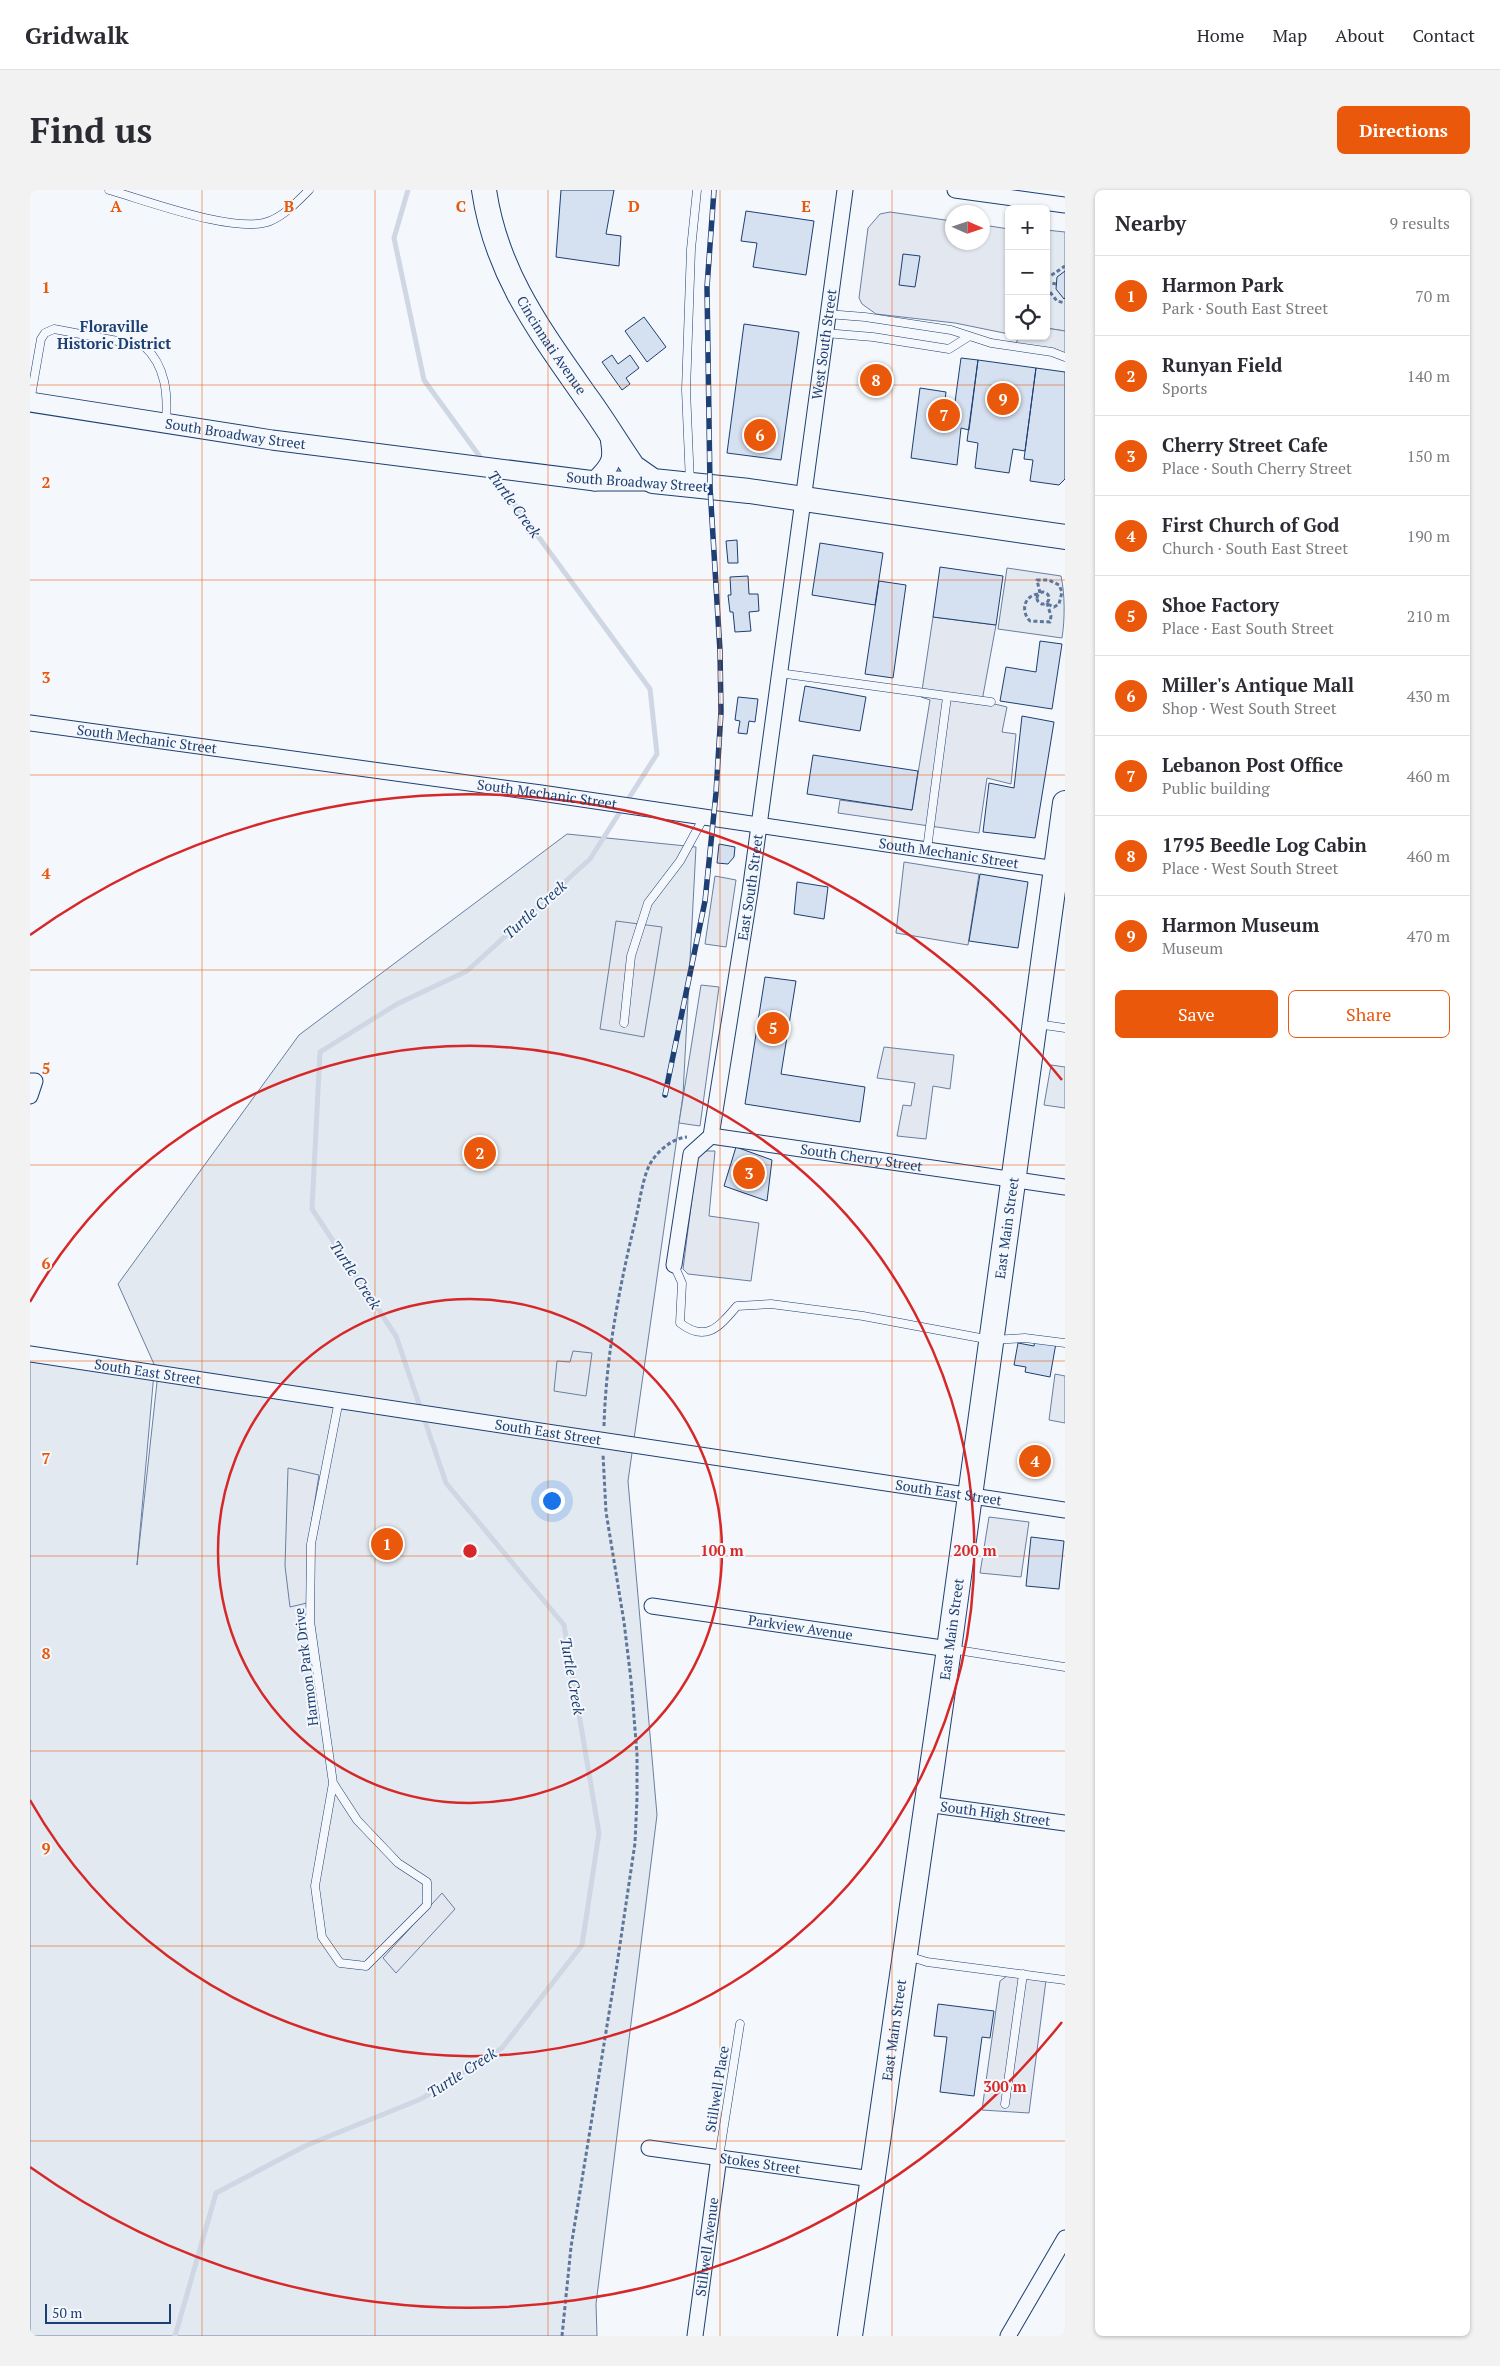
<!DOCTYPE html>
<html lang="en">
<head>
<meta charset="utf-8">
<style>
	:root { --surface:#fff; --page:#f2f2f3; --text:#2b2b33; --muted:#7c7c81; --line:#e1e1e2; --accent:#ea580c }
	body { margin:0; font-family:"PT Serif",serif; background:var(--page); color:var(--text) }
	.controls { position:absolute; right:15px; top:15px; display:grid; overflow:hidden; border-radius:8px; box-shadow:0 1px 4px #0004 }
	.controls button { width:45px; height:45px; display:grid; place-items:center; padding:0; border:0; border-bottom:1px solid var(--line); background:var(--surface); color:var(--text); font:25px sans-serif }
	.compass { position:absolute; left:915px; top:15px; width:45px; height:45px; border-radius:50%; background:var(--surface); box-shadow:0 1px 4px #0004; rotate:93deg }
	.scale { position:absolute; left:15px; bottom:12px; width:126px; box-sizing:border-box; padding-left:5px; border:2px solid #1d3f73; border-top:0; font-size:14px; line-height:18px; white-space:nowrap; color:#1d3f73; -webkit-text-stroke:4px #f4f7fb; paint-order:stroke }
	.you { position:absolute; left:521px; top:1310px; width:18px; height:18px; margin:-12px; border:4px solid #fff; border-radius:50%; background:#1a73e8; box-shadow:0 0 0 8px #1a73e833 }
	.badge { display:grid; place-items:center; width:32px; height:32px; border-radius:50%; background:var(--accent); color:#fff; font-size:16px; font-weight:700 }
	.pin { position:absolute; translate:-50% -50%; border:2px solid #fff; box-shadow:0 1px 5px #0006 }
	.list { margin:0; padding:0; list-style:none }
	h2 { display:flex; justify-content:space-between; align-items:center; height:65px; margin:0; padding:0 20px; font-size:21px }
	h2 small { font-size:16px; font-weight:400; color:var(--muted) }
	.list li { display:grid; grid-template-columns:32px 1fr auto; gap:15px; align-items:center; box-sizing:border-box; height:80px; padding:0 20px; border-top:1px solid var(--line) }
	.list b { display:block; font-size:19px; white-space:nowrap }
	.list p { margin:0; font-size:16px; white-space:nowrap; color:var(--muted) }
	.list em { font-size:16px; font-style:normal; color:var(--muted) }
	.actions { display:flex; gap:10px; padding:15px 20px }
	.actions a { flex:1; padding:11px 0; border:1px solid var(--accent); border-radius:8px; text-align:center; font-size:18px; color:var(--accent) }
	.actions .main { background:var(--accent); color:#fff }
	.icon { flex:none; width:28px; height:28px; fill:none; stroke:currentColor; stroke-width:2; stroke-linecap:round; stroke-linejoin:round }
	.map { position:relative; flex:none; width:1035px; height:2146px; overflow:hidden; border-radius:8px }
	header { display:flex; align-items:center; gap:30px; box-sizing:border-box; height:70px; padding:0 25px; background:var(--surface); border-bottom:1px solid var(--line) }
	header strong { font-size:24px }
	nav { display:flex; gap:28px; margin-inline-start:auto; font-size:18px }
	.intro { display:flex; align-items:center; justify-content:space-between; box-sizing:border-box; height:120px; padding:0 30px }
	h1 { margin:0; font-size:35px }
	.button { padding:12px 22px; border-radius:8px; background:var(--accent); color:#fff; font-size:18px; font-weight:700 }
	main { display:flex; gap:30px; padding:0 30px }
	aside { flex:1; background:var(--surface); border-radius:8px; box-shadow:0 1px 4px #0004 }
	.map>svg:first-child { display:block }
</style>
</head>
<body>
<header>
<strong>Gridwalk</strong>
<nav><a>Home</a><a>Map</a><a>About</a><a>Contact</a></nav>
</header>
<div class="intro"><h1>Find us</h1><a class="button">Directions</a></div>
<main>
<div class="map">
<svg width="1035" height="2146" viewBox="0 0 1035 2146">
	<rect width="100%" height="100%" fill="#f4f7fb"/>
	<path fill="#e3e9f0" stroke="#687fa3" d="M1016,40l19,2v99l-19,-3z
		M977,378l54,8c4,18 4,43 1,62l-64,-9z
		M537,644l129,13 -13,248 -55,386 29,334 -61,489 1,32h-567v-982l124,19 -17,192 21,-192 -40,-89 181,-249z
		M1021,875l14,2v41l-21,-3z"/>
	<path fill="#e3e8f0" stroke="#687fa3" d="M860,22l62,9v21h30l1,-17 26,4v105l-54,-11 -79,-9 -14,-10 -3,-6 9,-70 12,-14z
		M1016,138l19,3v26l-51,-11 6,-10h26z
		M903,427l63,8 -14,76 25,6 -5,25 14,2 -5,50 -24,-6 -8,55 -141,-20 2,-13 72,10 18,-110 -9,-3z
		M874,672l75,12 -11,71 -72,-12z
		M685,686l21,4 -10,67 -21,-3z
		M586,731l46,6 -18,110 -44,-8z
		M671,795l18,2 -19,139 -21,-3z
		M854,857l70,8 -4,34 -17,-3 -7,53 -29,-3 6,-31 8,1 4,-23 -38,-5z
		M668,961h17l-6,65 50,7 -8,58 -63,-7 -5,-5z
		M543,1161l19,2 -6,43 -32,-5 3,-30 13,1z
		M1025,1184l10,2v47l-16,-3z
		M258,1278l31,7 -8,50v77l-21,5 -5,-41z
		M959,1327l40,5 -8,55 -41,-4z
		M412,1703l13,16 -59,64 -13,-15z
		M977,1786l39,4 -17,133 -47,-3 18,-129z"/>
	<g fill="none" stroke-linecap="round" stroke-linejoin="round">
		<path stroke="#cfd7e4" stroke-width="5" d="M378,0l-14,48 30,142 59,81
			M145,2146l41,-143 89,-47 116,-47 81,-51 80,-103 17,-112 -35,-208 -118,-142 -50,-147 -84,-127 8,-157 77,-48 70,-33 123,-112 67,-105 -7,-65 -159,-217"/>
	</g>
	<path fill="#d5e0f0" stroke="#1d3f73" d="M531,0h53l-8,44 15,2 -2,30 -63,-9z
		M716,21l68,10 -8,54 -53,-8 4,-24 -16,-2z
		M873,64l17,2 -5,31 -16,-2z
		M1035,81v27l-1,1 -8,-10 1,-12z
		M614,127l22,30 -19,15 -22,-31z
		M714,134l55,8 -18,128 -54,-7z
		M582,165l6,9 12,-9 9,13 -13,10 4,6 -8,6 -20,-28z
		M931,168l17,2 -9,70 -8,-2 -4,37 -46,-7 9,-70 26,4 -1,8 10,2z
		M948,170l58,8 -11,83 -12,-2 -4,24 -34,-5 3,-25 -11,-2z
		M1006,178l29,4v107l-6,6 -29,-4 3,-21 -9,-1z
		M707,350l1,23h-10l-2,-22z
		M790,353l63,10 -8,52 -63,-10z
		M910,377l63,9 -7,49 -63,-8z
		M718,386l1,18h9l1,17 -10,1 2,19 -16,1 -2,-20h-3l-2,-17h3l-1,-18z
		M849,391l27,4 -13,93 -28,-4z
		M1010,451l22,3 -10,65 -52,-8 6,-34 30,5z
		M775,496l61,11 -6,34 -61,-10z
		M708,507l20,2 -3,23 -6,-1 -2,13 -9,-1 2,-12 -5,-1z
		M992,526l32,6 -19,116 -52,-6 6,-49 25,5z
		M783,565l105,16 -6,39 -105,-16z
		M689,654l16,3 -1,10 -6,7 -11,-1z
		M950,684l48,8 -10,66 -49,-7z
		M767,692l31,5 -4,32 -30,-5z
		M735,787l31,4 -15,93 84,13 -5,35 -115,-18z
		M706,957l36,13 -5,41 -43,-15z
		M1005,1150l21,3 -6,34 -25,-5 1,-5 -12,-2 4,-22 16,3z
		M1001,1347l33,4 -5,48 -33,-3z
		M908,1814l56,7 -4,27 -8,-1 -8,59 -34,-4 7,-55 -13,-1z"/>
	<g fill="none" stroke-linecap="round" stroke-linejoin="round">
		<defs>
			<path id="service" d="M79,0c36,10 128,45 161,31 15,-6 28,-20 39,-31
				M797,124l38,3 86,13 40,13 61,9 13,5
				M795,143l48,4 76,12 19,-12
				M0,212l11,-63 4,-6 9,-4 90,17c22,20 24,48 22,76
				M660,293l-4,-93 5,-141 6,-59
				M749,483l212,29
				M897,659l20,-152
				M594,833l7,-67 17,-53 32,-42 24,-44
				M1007,834l28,4
				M644,1075l8,18 -2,40c26,20 39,4 57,-17l34,-2 92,12 128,24 34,-2 40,5
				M921,1459l114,18
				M303,1593l24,37 41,43 29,19v23l-61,61 -26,-3 -18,-26 -7,-51 18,-103 -23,-162 1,-77 28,-144
				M878,1766l19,6 138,18
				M975,1914l18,-130
				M689,1967l21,-133"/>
			<g id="minor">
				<path d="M925,0l110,15"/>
				<path id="s1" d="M0,533l511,70 522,77"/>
				<path d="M0,891h5l-5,15"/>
				<path id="s2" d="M681,946l354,51"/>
				<path id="s3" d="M644,1075l17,-111 20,-18 39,-244 95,-702"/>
				<path id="s4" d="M0,1164l1035,156"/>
				<path id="s5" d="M622,1416l297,43"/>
				<path id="s6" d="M896,1614l139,19"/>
				<path id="s7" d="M619,1958l223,31"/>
				<path id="s8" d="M665,2146l24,-179"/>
				<path d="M978,2146l57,-98"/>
			</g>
			<g id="tertiary">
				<path id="s9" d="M0,212l242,38 323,41h58"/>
				<path d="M565,291c19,-18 19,-23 14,-49"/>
			</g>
			<g id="primary">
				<path id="s10" d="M454,0c12,83 56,141 102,207 17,23 31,47 47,70l20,14 96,10 316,46"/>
				<path id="s11" d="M820,2146l99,-687 116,-846"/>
			</g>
		</defs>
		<use href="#service" stroke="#1d3f73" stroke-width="9"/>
		<use href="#minor" stroke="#1d3f73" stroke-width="17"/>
		<use href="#tertiary" stroke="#1d3f73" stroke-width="21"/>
		<use href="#primary" stroke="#1d3f73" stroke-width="26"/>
		<path stroke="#5e769c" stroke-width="3" stroke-dasharray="4 2.5" stroke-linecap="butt" d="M1016,89l19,-13
			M1016,92l10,2
			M1016,97l11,14 8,2
			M1007 408a6 6 0 1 1 12 0a6 6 0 1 1-12 0Z
			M1010,403l-3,-13h12l10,5 3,7 -3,12 -5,3 -7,-3
			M1008,404c-15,2 -17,18 -8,27l20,1 1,-6 -4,-13
			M574,1236c2,-70 15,-137 31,-204 4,-16 7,-41 14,-56 6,-13 23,-28 38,-29
			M532,2146l9,-89 47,-289 17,-115 2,-45v-44l-6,-74 -7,-58 -18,-110 -3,-58"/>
		<use href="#service" stroke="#f4f7fb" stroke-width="8"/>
		<use href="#minor" stroke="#f4f7fb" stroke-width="15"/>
		<use href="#tertiary" stroke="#f4f7fb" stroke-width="19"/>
		<use href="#primary" stroke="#f4f7fb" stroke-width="24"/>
		<defs>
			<path id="rail" d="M635,905l40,-194 11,-108 5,-81 -1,-61 -10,-164 -3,-200 7,-97"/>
		</defs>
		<use href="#rail" stroke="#1d3f73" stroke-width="5.5"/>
		<use href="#rail" stroke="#f4f7fb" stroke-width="4" stroke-dasharray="11" stroke-linecap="butt"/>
	</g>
	<path fill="none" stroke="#e8590c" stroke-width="1" stroke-opacity="0.55" d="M172,0v2146M345,0v2146M518,0v2146M690,0v2146M862,0v2146M0,195h1035M0,390h1035M0,585h1035M0,780h1035M0,975h1035M0,1171h1035M0,1366h1035M0,1561h1035M0,1756h1035M0,1951h1035"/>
	<g fill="none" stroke="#d62828" stroke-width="2.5">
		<circle cx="440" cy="1361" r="252"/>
		<path d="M0 1112A505 505 0 1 1 0 1610"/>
		<path d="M1032 1832A757 757 0 0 1 0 1977M0 745A757 757 0 0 1 1032 890"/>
	</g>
	<g text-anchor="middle" stroke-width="4" stroke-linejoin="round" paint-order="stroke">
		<g font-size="14" fill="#1d3f73" stroke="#f4f7fb">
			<text dy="5" stroke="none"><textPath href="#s3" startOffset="939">West South Street</textPath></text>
			<text dy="5" stroke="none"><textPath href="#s10" startOffset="171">Cincinnati Avenue</textPath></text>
			<text dy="5" stroke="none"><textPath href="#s9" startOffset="208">South Broadway Street</textPath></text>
			<text transform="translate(607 292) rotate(4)" y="5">South Broadway Street</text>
			<text dy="5" stroke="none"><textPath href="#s1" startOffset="118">South Mechanic Street</textPath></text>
			<text dy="5" stroke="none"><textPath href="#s1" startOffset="522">South Mechanic Street</textPath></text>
			<text dy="5" stroke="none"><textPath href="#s1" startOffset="928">South Mechanic Street</textPath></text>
			<text dy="5" stroke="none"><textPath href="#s3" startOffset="391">East South Street</textPath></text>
			<text dy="5" stroke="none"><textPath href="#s2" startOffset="152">South Cherry Street</textPath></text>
			<text dy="5" stroke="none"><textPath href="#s11" startOffset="1119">East Main Street</textPath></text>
			<text dy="5" stroke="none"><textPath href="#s4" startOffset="119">South East Street</textPath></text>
			<text dy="5" stroke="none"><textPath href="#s4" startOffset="524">South East Street</textPath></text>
			<text dy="5" stroke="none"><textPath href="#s4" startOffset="929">South East Street</textPath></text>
			<text dy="5" stroke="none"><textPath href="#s5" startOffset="150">Parkview Avenue</textPath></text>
			<text dy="5" stroke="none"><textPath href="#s11" startOffset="714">East Main Street</textPath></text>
			<text transform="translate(276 1477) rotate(-97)" y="5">Harmon Park Drive</text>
			<text dy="5" stroke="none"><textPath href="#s6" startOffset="70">South High Street</textPath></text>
			<text dy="5" stroke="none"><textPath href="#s11" startOffset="309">East Main Street</textPath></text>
			<text transform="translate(687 1899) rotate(-81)" y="5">Stillwell Place</text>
			<text dy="5" stroke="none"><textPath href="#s7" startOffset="112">Stokes Street</textPath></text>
			<text dy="5" stroke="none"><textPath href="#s8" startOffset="90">Stillwell Avenue</textPath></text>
		</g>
		<g font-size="15" font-weight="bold" fill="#1d3f73" stroke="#f4f7fb">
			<text x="84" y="142">Floraville<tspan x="84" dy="17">Historic District</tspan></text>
		</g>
		<g font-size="15" font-style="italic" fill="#1d3f73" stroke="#f4f7fb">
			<text transform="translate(484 314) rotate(54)" y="5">Turtle Creek</text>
			<text transform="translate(505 720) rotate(-42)" y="5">Turtle Creek</text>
			<text transform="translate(325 1085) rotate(56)" y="5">Turtle Creek</text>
			<text transform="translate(542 1486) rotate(80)" y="5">Turtle Creek</text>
			<text transform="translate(432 1883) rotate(-33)" y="5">Turtle Creek</text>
		</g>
	</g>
	<g font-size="16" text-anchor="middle" font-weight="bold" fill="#e8590c" stroke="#f4f7fb" stroke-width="4" stroke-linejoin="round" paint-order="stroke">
		<text x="86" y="22">A</text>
		<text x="259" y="22">B</text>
		<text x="431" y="22">C</text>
		<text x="604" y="22">D</text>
		<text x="776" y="22">E</text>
		<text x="16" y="103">1</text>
		<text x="16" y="298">2</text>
		<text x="16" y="493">3</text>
		<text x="16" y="689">4</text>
		<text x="16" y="884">5</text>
		<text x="16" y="1079">6</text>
		<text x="16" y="1274">7</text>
		<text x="16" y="1469">8</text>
		<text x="16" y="1664">9</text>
	</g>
	<circle cx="440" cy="1361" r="8" fill="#d62828" stroke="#f4f7fb" stroke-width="2.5"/>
	<g font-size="15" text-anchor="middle" font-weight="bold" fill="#d62828" stroke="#f4f7fb" stroke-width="4" stroke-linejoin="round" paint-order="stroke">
		<text x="692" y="1366">100 m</text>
		<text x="945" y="1366">200 m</text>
		<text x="975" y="1902">300 m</text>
	</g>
</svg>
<div class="controls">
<button>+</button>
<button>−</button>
<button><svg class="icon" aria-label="locate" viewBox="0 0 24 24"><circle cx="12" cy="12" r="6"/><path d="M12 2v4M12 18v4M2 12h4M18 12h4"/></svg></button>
</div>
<svg class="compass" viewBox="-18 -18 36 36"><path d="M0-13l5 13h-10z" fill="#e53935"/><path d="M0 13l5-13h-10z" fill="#7c7c81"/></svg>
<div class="scale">50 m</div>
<div class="you"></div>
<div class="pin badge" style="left:357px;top:1354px">1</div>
<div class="pin badge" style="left:450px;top:963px">2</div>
<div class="pin badge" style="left:719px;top:983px">3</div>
<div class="pin badge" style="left:1005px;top:1271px">4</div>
<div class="pin badge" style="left:743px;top:838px">5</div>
<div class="pin badge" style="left:730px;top:245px">6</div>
<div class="pin badge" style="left:914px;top:225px">7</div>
<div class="pin badge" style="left:846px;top:190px">8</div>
<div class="pin badge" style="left:973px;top:209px">9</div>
</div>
<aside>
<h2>Nearby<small>9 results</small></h2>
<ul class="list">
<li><span class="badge">1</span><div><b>Harmon Park</b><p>Park · South East Street</p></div><em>70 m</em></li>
<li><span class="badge">2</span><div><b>Runyan Field</b><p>Sports</p></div><em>140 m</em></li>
<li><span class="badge">3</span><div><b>Cherry Street Cafe</b><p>Place · South Cherry Street</p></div><em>150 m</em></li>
<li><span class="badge">4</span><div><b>First Church of God</b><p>Church · South East Street</p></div><em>190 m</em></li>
<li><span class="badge">5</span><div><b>Shoe Factory</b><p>Place · East South Street</p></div><em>210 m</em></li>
<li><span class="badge">6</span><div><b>Miller's Antique Mall</b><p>Shop · West South Street</p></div><em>430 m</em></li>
<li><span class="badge">7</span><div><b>Lebanon Post Office</b><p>Public building</p></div><em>460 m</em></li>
<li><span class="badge">8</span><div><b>1795 Beedle Log Cabin</b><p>Place · West South Street</p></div><em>460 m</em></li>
<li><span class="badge">9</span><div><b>Harmon Museum</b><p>Museum</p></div><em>470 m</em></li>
</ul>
<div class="actions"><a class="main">Save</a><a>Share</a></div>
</aside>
</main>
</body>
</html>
